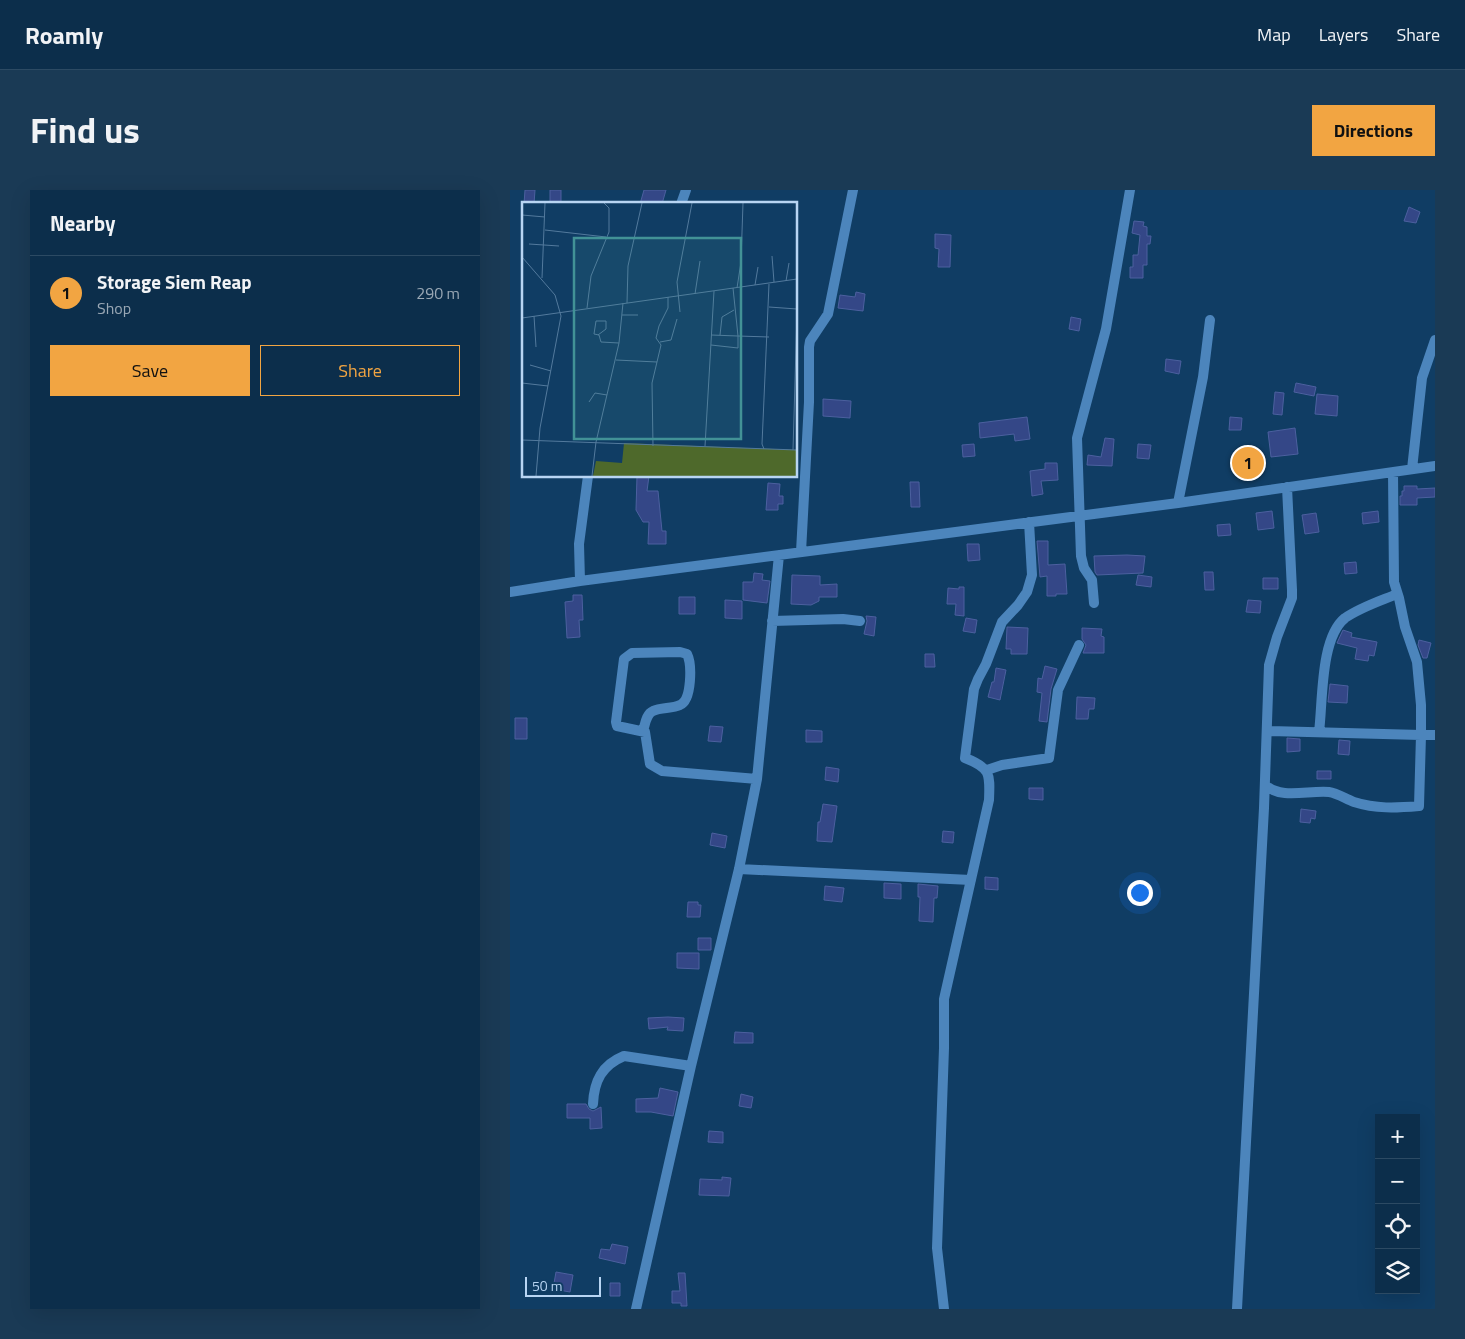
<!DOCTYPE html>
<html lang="en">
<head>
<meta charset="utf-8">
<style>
	:root { --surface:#0c2e4b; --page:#1a3a55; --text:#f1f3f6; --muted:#9aa8b5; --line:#2c4a63; --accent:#f2a542 }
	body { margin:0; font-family:"Titillium Web",sans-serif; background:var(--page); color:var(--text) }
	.controls { position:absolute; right:15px; bottom:15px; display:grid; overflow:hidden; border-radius:0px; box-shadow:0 5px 20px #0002 }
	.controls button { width:45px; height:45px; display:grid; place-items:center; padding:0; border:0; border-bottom:1px solid var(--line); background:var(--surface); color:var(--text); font:25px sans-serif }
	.scale { position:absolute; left:15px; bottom:12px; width:76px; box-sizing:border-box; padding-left:5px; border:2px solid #b8d5f3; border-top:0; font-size:14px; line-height:18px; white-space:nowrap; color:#b8d5f3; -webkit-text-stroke:4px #103d64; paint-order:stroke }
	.you { position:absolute; left:629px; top:702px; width:18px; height:18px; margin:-12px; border:4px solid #fff; border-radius:50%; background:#1a73e8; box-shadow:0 0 0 8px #1a73e833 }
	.badge { display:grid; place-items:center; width:32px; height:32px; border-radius:50%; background:var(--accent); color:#111; font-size:16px; font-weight:700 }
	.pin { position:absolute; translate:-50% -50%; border:2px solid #fff; box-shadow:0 1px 5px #0006 }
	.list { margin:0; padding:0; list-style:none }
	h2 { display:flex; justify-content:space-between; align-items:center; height:65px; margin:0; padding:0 20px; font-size:21px }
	h2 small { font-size:16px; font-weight:400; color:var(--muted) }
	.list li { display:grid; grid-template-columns:32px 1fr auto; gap:15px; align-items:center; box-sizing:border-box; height:75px; padding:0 20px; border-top:1px solid var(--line) }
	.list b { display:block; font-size:19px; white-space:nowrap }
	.list p { margin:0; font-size:16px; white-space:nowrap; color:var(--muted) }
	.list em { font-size:16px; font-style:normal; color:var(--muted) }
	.actions { display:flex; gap:10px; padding:15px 20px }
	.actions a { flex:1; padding:11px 0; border:1px solid var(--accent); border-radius:0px; text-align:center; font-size:18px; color:var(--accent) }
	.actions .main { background:var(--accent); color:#111 }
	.icon { flex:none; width:28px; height:28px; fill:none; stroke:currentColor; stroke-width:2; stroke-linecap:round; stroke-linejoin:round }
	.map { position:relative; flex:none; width:925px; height:1119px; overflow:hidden; border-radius:0px }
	header { display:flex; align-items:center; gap:30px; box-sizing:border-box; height:70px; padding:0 25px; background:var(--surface); border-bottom:1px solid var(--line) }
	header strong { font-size:24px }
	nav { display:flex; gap:28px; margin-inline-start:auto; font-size:18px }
	.intro { display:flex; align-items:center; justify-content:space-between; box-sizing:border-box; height:120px; padding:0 30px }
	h1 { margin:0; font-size:35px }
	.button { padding:12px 22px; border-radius:0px; background:var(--accent); color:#111; font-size:18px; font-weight:700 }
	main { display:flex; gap:30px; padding:0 30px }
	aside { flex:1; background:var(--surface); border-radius:0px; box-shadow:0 5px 20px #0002 }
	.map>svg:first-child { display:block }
</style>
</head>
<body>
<header>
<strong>Roamly</strong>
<nav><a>Map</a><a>Layers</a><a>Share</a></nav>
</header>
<div class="intro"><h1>Find us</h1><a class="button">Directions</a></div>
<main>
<aside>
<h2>Nearby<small></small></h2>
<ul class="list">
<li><span class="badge">1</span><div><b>Storage Siem Reap</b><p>Shop</p></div><em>290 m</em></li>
</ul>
<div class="actions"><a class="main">Save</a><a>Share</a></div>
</aside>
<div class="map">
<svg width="925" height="1119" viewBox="0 0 925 1119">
	<rect width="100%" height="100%" fill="#103d64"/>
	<path fill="#344787" stroke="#4c609f" d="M15,0h10l-1,14h-10z
		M40,0h11v14l-11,-1z
		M134,0h22l-4,14h-22z
		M899,17l11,5 -4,11 -12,-2z
		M624,31l10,1 -1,4 4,1v9h4l-1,8h-3v21h-4v13h-13v-11h3v-12h5l2,-20 -8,-2z
		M425,44l16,1 -1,32h-12l1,-18 -4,-1z
		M346,102l9,2 -2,17 -25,-3 2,-13 15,2z
		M561,127l10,2 -2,12 -10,-2z
		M656,169l15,2 -2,13 -14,-3z
		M786,193l20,4 -2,9 -20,-4z
		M765,202l9,1 -2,22 -9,-1z
		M807,204l21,2 -1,20 -22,-2z
		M313,209l28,2 -1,17 -27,-2z
		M517,227l3,22 -15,2 -1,-7 -34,4 -1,-15z
		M720,227l12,1 -1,12h-12z
		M785,238l3,26 -27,3 -3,-25z
		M595,248l9,1 -2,27 -25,-1 1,-10 13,2z
		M464,254l1,12 -12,1 -1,-12z
		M628,254l13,1 -2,14 -12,-1z
		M535,273h12l1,17 -17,1 2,13 -11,2 -2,-25 15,-2z
		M127,286h12l-2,15h11l4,40h4v13h-18l1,-22h-6l-7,-12z
		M400,292h9l1,25h-9z
		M258,293l12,1 -1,12h4v8h-5v6h-12z
		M894,296h13v3l18,-1v9l-18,1v7h-17v-9h2v-5h2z
		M762,321l2,17 -16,2 -2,-17z
		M868,321l1,11 -16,2 -1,-11z
		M806,323l3,19 -14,2 -3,-19z
		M720,334l1,11 -13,1 -1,-11z
		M527,351h11v24l17,-1 2,30h-11v2h-9v-20l-7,1z
		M457,354h12l1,16 -12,1z
		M617,365l18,1 -2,17 -46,2 -2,-3 -1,-16z
		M846,372l1,11 -12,1 -1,-11z
		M694,382h9l1,18h-9z
		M244,383l9,1 -1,6 8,1 -3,22 -24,-3v-18h10z
		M282,385l28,1v9l17,-1v13h-18v4l-8,4 -20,-1z
		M628,385l14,2 -1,10 -15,-2z
		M753,388h15v11h-15z
		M449,397h5v29l-9,-1 1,-11h-9l1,-16 11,1z
		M63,405h9l1,25h-4l1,17 -13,1 -2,-36 8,-1z
		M169,407h16v17h-16z
		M215,410l17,1v18l-17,-1z
		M738,410l13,1 -1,12 -14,-1z
		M356,426l10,1 -2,19 -10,-2 3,-13z
		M456,428l11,2 -2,13 -12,-2z
		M497,437l21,1 -1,26h-16v-5h-5z
		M572,438l20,1 -1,7 3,1v16h-21l3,-8 -4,-6z
		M833,440l9,3 -1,4 26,5 -3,14 -5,-1 -1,6 -13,-2 2,-11 -20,-5z
		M909,450l12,3 -4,15h-4l-5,-13z
		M415,464h9l1,13h-10z
		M535,476l12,3 -6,20 -4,33 -8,-1 3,-28 -5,-1 1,-14 4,1z
		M486,478l10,2 -6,30 -12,-3 4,-15h2z
		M820,494l18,2 -1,17 -19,-1z
		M567,507l18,1 -1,11h-5l-1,10h-12z
		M5,528h12v21h-12z
		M200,536l13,1 -2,15 -13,-1z
		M296,540l16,1v11h-16z
		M777,548l13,1v12l-13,1z
		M829,550l11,1 -1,14 -11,-1z
		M316,577l13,2 -1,13 -13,-2z
		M807,581h14v8h-14z
		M519,598h14v12l-14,-1z
		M313,614l14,2 -5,36 -15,-1 1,-19h2z
		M791,619l15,2 -1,8 -4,-1 -1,5 -10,-1z
		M433,641l11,1 -1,11 -11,-1z
		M202,643l15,3 -2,12 -15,-3z
		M475,687l13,1v12l-13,-1z
		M374,693l17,1v15l-17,-1z
		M408,694l20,2 -1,12h-3l-1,24 -14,-1 1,-24h-2z
		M315,696l19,2 -2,14 -18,-2z
		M178,712h10v3h3l-1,12h-13z
		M188,748h13v12h-13z
		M167,763h22v16l-22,-1z
		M158,827l16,1 -1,13 -16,-1 1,-3 -19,2 -1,-11z
		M225,842l18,1v10h-19z
		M150,898l18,4 -5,24 -22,-4h-15v-13l22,-1z
		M231,904l12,3 -2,11 -12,-2z
		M57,914h19l3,5 4,2 8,-4 1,21 -12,1v-11h-23z
		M199,941l14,1v11l-15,-1z
		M212,987l9,1 -2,18 -30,-1 1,-16 22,1z
		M102,1054l16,3 -3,17 -26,-6 2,-9 9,1z
		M46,1082l17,3 -3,17 -17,-3z
		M168,1083h7l2,33h-6v-3h-9v-12h8z
		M100,1093h10v13h-10z"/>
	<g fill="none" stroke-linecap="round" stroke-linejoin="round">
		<path stroke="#4c85bc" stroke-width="10" d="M171,14l5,-14
			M902,279l10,-91 13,-38
			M883,282l1,110 5,16 6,29 12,35 4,43v30h14
			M668,313l25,-126 7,-57
			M291,362l8,-150v-55l1,-6 18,-27 25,-124
			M70,391l-1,-37 9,-68
			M0,402l70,-11 598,-78 257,-37
			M584,413l-2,-23 -8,-12 -3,-12 -4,-118 29,-109 24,-139
			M262,431l71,-2 17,2
			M133,541c2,-6 3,-17 10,-20 8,-4 19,-2 27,-6 12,-5 12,-41 7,-51l-7,-2 -48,1 -8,6 -8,63 1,4 28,6 5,32 12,7 95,8
			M809,542c4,-31 1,-94 26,-114 16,-11 35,-17 52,-24
			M477,580l15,-5 47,-7 9,-68 21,-45
			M755,595c17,15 43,5 64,7 8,1 17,7 25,10 22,7 42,6 65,4l2,-71 -154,-4
			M229,679l232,11
			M83,914c1,-23 9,-39 31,-48l67,10
			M126,1119l55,-243 48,-197 18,-90 22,-224
			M434,1119l-7,-61 7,-200v-49l45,-199c1,-26 2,-32 -24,-42l1,-8 8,-61 4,-10 8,-15 16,-42 16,-17 9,-13 5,-17 -3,-53
			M727,1119l27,-501 5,-143 8,-28 15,-39v-8l-5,-103"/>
	</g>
	<g transform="translate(12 12)">
		<rect width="275" height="275" fill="#103d64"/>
		<path d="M102,241l173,7v26h-204l3,-15 26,2z" fill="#4e692b"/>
		<path fill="none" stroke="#537a9d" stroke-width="1" d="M0,13l23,2M23,28l61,7M7,42l30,2M250,54l2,26M0,55l33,38 6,21 -21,112 -4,48M20,76l3,-75M264,79l3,-18M233,83l3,-18M211,86l5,48 31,1M215,86l4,-26 2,-59M173,92l5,-33M105,101l1,-37 14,-63M247,105l28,2M65,106l4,-32 18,-44v-24l-5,-5M158,110l-3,-30 15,-79M100,113h16M12,114l2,31M0,116l275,-39M76,133l8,-6v-8h-10l-2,13 5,1 2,7 18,1M189,133l27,1v12l-27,-3M198,133l2,-18 12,-7M138,140l11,-2 6,-21M94,158l41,2M8,163l21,6M0,181l26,3M67,200l6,-9 12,2M0,238l275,10M131,244l-1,-63 9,-38 -5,-7 3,-12 9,-18v-11M183,244l9,-155M242,247l-2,-5 7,-160M271,248l4,-138M70,274l4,-34 23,-99 4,-40"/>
		<path fill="#429296" fill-opacity="0.15" stroke="#429296" stroke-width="2.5" d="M52,36h167v201h-167z"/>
		<rect width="275" height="275" fill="none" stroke="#b8d5f3" stroke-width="2.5"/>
	</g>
</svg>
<div class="controls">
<button>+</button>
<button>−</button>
<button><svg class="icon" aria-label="locate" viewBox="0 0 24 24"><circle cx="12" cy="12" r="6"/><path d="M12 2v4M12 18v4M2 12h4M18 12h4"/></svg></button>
<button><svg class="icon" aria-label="layers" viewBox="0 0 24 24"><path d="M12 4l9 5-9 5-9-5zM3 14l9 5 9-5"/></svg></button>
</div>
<div class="scale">50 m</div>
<div class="you"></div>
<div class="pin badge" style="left:738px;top:273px">1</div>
</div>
</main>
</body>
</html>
